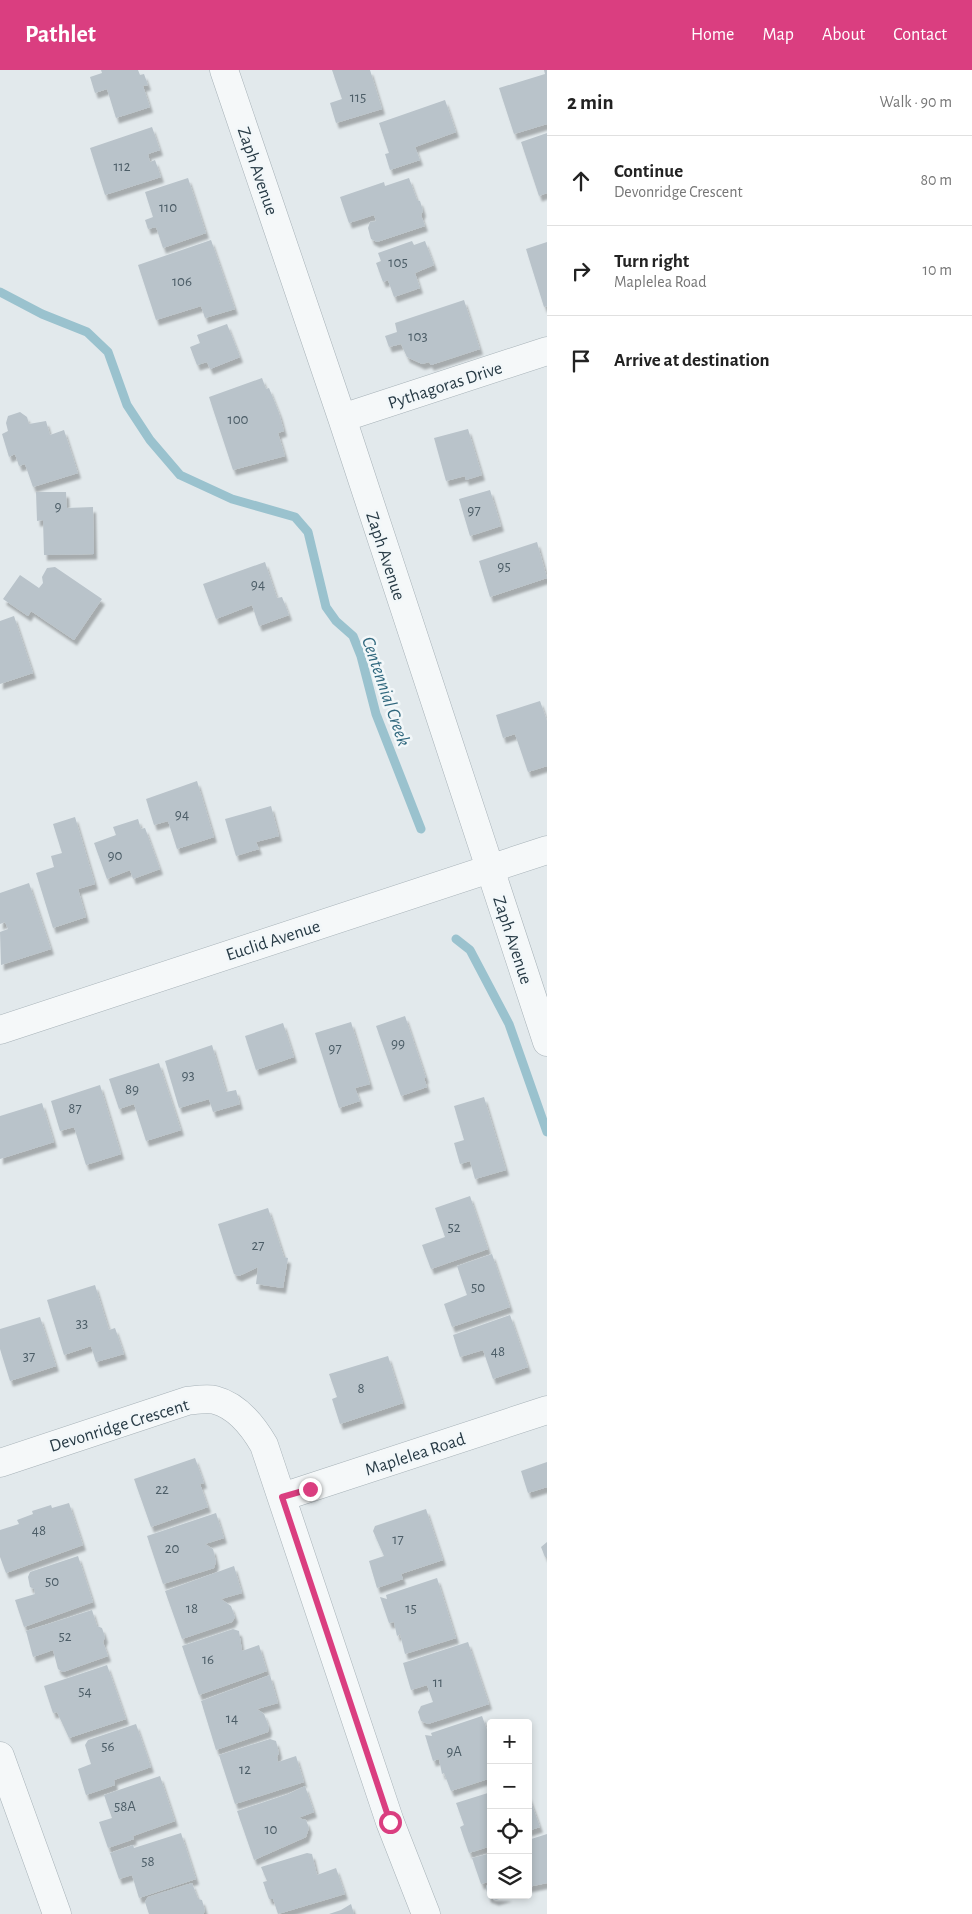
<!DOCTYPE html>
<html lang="en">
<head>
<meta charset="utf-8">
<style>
	:root { --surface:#fff; --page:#f2f2f2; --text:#222; --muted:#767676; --line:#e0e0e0; --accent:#da3e80 }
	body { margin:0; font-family:"Alegreya Sans",sans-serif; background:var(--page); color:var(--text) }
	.controls { position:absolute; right:15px; bottom:15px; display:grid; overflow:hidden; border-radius:5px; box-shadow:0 2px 8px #0003 }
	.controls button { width:45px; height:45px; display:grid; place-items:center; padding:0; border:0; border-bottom:1px solid var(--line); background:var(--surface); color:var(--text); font:25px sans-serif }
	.stop { position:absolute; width:15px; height:15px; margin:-11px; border:4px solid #da3e80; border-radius:50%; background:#fff }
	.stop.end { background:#da3e80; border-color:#fff; box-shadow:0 1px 5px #0008 }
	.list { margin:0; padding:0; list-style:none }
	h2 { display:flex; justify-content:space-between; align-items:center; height:65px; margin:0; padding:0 20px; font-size:21px }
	h2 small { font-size:16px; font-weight:400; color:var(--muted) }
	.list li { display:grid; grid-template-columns:32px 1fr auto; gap:15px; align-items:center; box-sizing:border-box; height:90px; padding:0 20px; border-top:1px solid var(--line) }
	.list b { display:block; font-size:19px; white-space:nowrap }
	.list p { margin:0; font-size:16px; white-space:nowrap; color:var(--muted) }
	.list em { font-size:16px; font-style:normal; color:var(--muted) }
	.icon { flex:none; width:28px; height:28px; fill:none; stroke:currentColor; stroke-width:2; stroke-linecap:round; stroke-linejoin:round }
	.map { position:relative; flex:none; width:547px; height:1844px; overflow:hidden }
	header { display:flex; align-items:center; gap:30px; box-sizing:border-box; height:70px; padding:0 25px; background:var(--accent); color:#fff }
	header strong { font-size:24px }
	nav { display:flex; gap:28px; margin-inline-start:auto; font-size:18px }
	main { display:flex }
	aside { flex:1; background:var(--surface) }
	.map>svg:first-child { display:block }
</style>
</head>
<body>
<header>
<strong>Pathlet</strong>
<nav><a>Home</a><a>Map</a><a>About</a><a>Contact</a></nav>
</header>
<main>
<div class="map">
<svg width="547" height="1844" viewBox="0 0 547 1844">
	<defs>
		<filter id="shadow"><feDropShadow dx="3" dy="5.5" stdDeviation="1" flood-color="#0004"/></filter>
	</defs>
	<rect width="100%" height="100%" fill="#e2e9ec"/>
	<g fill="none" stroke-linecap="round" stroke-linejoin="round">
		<path stroke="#9ac2ce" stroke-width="9" d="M0,222l42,22 45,18 21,20 19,53 23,35 30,35 52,24 63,18 13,15 18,75 10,14 17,15 8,20 15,58 45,115
			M456,869l14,11 39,74 38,108"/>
	</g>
	<path fill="#b9c3ca" filter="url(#shadow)" d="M101,0h37l2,5 4,-1 4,11 -5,1 7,21 -34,11 -9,-29 -12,4 -5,-16 12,-4z
		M332,0h38l12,39 -46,14 -6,-20 12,-4z
		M544,0h3v54l-33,10 -15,-46 46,-14z
		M445,30l11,32 -41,15 5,13 -30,10 -5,-16 4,-1 -10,-30z
		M152,57l8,23 -12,4 2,8 5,-2 6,17 -56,18 -15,-47z
		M547,63v60l-8,3 -18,-54z
		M188,108l18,55 -43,15 -7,-21 -8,2 -3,-9 8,-3 -8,-25z
		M409,108l8,22 3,1 3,10 -2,4 4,11 -48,16 -6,-3 -3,-11 2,-6 6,-1 -2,-6 -25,8 -9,-26 44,-15 1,4z
		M211,170l24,69 -30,9 -4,-12 -45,14 -18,-55z
		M412,171l2,4 11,-4 9,24 -19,8 5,15 -26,9 -6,-17 -5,2 -7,-19 5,-2 -3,-8z
		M547,172v64l-3,1 -18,-58z
		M464,230l16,49 -49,16 -2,-3 -7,2 -15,-7 -6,-13 -12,3 -4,-11 12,-4 -2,-9z
		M227,254l13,33 -30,12 -3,-7 -10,3 -7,-18 10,-4 -3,-8z
		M262,308l4,11 3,-1 10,25 5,18 -6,2 7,23 -52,14 -24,-73z
		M20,342l7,5 2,7 17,-3 4,14 14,-5 14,43 -45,14 -8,-23 -6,2 -4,-12 -6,3 -7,-23 6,-3 -2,-8 2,-7z
		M468,359l14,46 -16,5 -1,-4 -19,5 -12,-43z
		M490,420l11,36 -31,10 -11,-37z
		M36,422h30l1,16 26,-1 1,47 -50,1 -1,-35 -6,1z
		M537,472l10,36 -57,19 -11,-36z
		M265,492l12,36 5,-1 7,18 -30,11 -7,-21 -36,14 -13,-35z
		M55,497l47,32 -28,41 -43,-29 -3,5 -25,-17 17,-24 19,13 4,-5 -1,-6 5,-9z
		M14,546l19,57 -33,11v-63z
		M540,631l7,20v45l-19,6 -13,-38 -12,4 -7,-23z
		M197,711l17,56 -37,12 -9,-28 -14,4 -8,-26z
		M271,736l8,30 -23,6 3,7 -23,7 -11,-37z
		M75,747l20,67 -17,5 8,28 -33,11 -17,-55 18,-6 -3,-11 11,-3 -9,-29z
		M138,749l3,10 4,-1 15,41 -27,10 -3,-9 -23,9 -13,-36 22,-8 -3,-8z
		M29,813l22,66 -50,16 -1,-33 8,-3 -3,-7 -5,2v-31z
		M405,946l21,62h-2l3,9 -26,9 -25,-70z
		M351,952l19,62 -15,4 5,13 -21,7 -24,-75z
		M283,953l11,34 -38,13 -11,-34z
		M212,975l14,47 10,-2 4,14 -27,8 -4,-13 -30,9 -14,-47z
		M159,993l22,67 -35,11 -12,-37 -15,5 -10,-30z
		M100,1015l21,69 -35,11 -12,-38 -14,4 -9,-30z
		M484,1027l22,73 -31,9 -5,-18 -10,3 -6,-21 10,-3 -10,-34z
		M42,1033l12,39 -54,17v-43z
		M470,1126l18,53 -57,20 -9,-24 23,-8 -10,-29z
		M268,1138l16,49 4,1 -5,30 -27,-4 2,-17 -19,9 -5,-2 -16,-50z
		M492,1184l18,53 -58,20 -8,-23 23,-9 -10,-29z
		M95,1215l14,45 6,-2 9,26 -28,8 -5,-16 -27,9 -17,-55z
		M510,1245l18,52 -35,12 -10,-29 -23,7 -7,-22z
		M40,1247l16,49 -46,15 -10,-32v-20z
		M388,1286l15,47 -63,21 -8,-25 5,-2 -8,-23z
		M195,1388l9,25 -4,1 8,23 -57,20 -17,-48z
		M547,1392v25l-19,6 -7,-22z
		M69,1433l14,42 -77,28 -6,-16v-27l19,-6 -2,-4 16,-6 -1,-3 19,-6 1,3z
		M426,1439l17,51 -42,14 2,5 -26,9 -8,-27 15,-5 -11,-25 2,-5z
		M216,1443l8,25 -19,6 8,5 3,13 -2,6 -51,16 -16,-48z
		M547,1472v15h-2l-4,-10z
		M78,1486l15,46 -69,25 -9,-27 20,-6 -1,-5 -4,-2 -2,-10 2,-5z
		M234,1496l8,27 -21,6 10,7 4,11 -3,5 -50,17 -17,-48z
		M437,1508l19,60 -51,16 -5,-20 -3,2 -3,-14 -5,1 -9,-26 7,2 -1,-4z
		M92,1540l5,16 5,2 3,9 -2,5 5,14 -45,16 -5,-3 -5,-19 -20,7 -7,-26z
		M233,1559l6,2 3,20 17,-6 8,26 -68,24 -17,-49z
		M468,1572l21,62 -61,20 -7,-3 -3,-9 3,-6 12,-4 -6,-17 -16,5 -8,-27z
		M107,1595l19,54 -57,19 -12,-26 -4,1 -9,-27z
		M270,1605l8,28 -21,6 7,5 5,13 -1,5 -52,18 -15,-49z
		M482,1646l9,25v37l-40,13 -7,-18 -2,1 -3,-15 -6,2 -8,-26 7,1 -1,-3z
		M136,1654l15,43 -37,13 1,5 -29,10 -8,-26 13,-5 -6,-19 3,-5z
		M270,1669l6,2 3,12 -2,4 1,5 18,-6 8,26 -69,22 -16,-49z
		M160,1706l15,45 -42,15 1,3 -26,9 -9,-26 13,-4 -8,-23z
		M305,1716l9,26 -16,6 8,2 3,8 -3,9 -52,23 -17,-49 51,-17z
		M491,1722v54l-22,7 -9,-26 4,-2 -8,-22z
		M528,1724l12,33 -12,4z
		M181,1763l15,46 -57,19 -7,-23 -13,4 -9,-26 23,-8 1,3z
		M547,1764v49l-19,4v-47z
		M307,1783l5,1 5,21 19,-7 9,26 -67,20 -5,-15h-4l-6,-17 4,-1 -6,-14z
		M491,1783v42l18,1 -13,4 -8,-3 -2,-9 2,-6 -7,2 -9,-26z
		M192,1813l6,16 4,1 3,11 -2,3h-54l-4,-12 3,-5z
		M351,1834l3,10h-25l12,-4z"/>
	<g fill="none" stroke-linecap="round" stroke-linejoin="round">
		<defs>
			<path id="minor" d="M224,0l118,348 205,624
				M342,348l205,-67
				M0,960l547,-180
				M0,1393l187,-62c9,-1 20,-3 28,-1 23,6 38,26 49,45l126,377 36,92
				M282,1427l265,-87
				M0,1686l57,158"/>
		</defs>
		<use href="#minor" stroke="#a6b1b7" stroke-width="29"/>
		<use href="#minor" stroke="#f5f8f9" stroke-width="28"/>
	</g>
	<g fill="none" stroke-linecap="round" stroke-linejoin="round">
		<path stroke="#da3e80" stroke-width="6" d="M310,1419l-28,8 108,325"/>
	</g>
	<g text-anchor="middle" stroke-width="5" stroke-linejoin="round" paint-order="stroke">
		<g font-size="15" fill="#4c5d67">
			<text x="358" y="32">115</text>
			<text x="122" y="101">112</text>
			<text x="168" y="142">110</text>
			<text x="398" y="197">105</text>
			<text x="182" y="216">106</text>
			<text x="418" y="271">103</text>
			<text x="238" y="354">100</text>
			<text x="58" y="441">9</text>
			<text x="474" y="445">97</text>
			<text x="504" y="501">95</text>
			<text x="258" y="519">94</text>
			<text x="182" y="749">94</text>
			<text x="115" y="790">90</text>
			<text x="398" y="978">99</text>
			<text x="335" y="983">97</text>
			<text x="188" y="1010">93</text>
			<text x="132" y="1024">89</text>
			<text x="75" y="1043">87</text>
			<text x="454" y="1162">52</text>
			<text x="258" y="1180">27</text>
			<text x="478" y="1222">50</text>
			<text x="82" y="1258">33</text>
			<text x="498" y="1286">48</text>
			<text x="29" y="1291">37</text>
			<text x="361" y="1323">8</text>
			<text x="162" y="1424">22</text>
			<text x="39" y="1465">48</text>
			<text x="398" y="1474">17</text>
			<text x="172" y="1483">20</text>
			<text x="52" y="1516">50</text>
			<text x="192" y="1543">18</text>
			<text x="411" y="1543">15</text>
			<text x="65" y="1571">52</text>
			<text x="208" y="1594">16</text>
			<text x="438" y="1617">11</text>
			<text x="85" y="1626">54</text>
			<text x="232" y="1653">14</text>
			<text x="108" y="1681">56</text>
			<text x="454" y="1686">9A</text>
			<text x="245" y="1704">12</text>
			<text x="125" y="1741">58A</text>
			<text x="271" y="1764">10</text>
			<text x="148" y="1796">58</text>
		</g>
		<g font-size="18" fill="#283b46" stroke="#f2f7f9">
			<text transform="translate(258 101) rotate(71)" y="6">Zaph Avenue</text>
			<text transform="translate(445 315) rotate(-18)" y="6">Pythagoras Drive</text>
			<text transform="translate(386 486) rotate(72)" y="6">Zaph Avenue</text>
			<text transform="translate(273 870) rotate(-18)" y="6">Euclid Avenue</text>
			<text transform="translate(513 870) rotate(72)" y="6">Zaph Avenue</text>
			<text transform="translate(119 1355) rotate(-17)" y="6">Devonridge Crescent</text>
			<text transform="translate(415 1384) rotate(-18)" y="6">Maplelea Road</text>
		</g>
		<g font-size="19" font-style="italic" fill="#2f677d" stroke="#f2f7f9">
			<text transform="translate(387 621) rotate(71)" y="7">Centennial Creek</text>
		</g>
	</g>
</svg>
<div class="controls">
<button>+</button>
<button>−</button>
<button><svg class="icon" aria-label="locate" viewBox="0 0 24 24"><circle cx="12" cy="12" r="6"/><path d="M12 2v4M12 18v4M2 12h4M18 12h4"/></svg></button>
<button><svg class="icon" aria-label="layers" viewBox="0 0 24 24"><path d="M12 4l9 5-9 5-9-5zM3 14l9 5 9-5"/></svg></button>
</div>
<div class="stop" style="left:390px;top:1752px"></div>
<div class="stop end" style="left:310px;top:1419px"></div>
</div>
<aside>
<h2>2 min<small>Walk · 90 m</small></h2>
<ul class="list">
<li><svg class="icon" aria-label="ahead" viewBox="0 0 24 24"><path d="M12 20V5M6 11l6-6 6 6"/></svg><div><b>Continue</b><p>Devonridge Crescent</p></div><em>80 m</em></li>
<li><svg class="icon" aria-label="right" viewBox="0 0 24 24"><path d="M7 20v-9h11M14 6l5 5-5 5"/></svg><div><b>Turn right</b><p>Maplelea Road</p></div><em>10 m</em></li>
<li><svg class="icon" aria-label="arrive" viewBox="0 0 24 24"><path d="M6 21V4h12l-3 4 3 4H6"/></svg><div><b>Arrive at destination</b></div></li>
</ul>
</aside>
</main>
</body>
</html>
